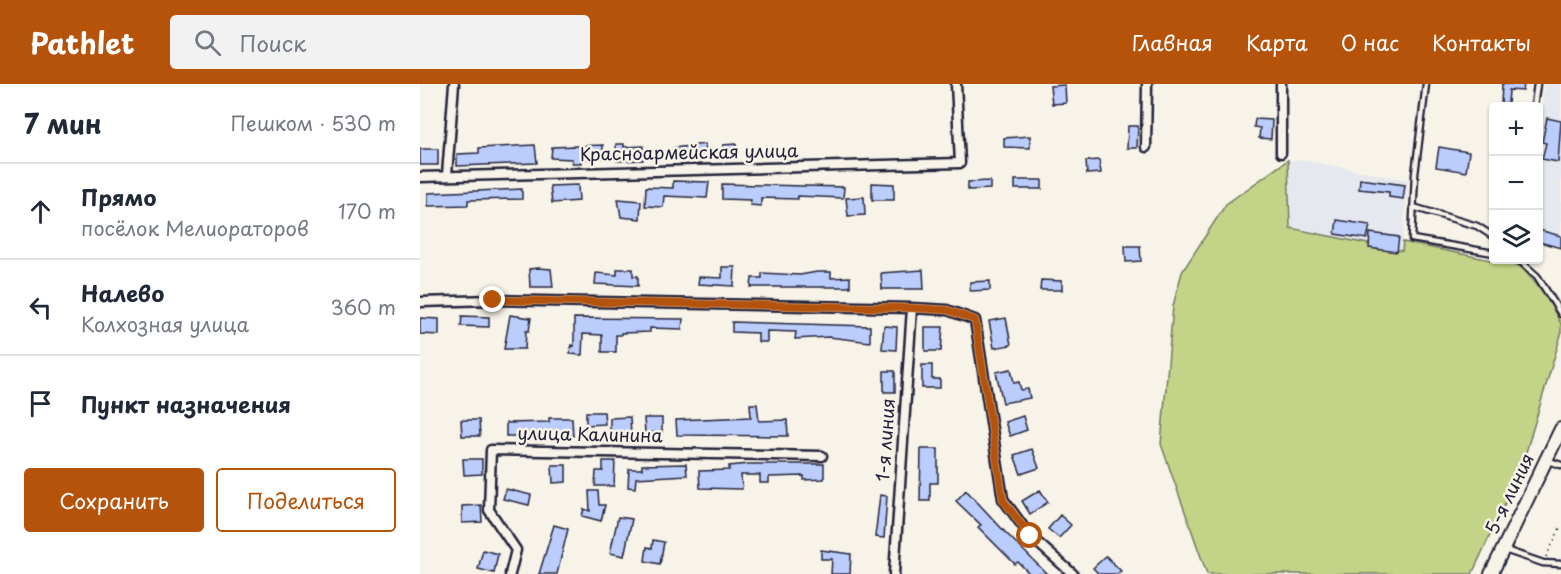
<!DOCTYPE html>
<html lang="ru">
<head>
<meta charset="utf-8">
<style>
	:root { --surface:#fff; --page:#f2f2f3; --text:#1f2937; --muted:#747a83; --line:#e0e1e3; --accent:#b45309 }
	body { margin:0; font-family:"Playpen Sans",sans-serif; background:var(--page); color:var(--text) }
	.controls { position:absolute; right:18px; top:18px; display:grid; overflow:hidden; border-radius:6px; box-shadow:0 2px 4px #0004 }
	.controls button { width:54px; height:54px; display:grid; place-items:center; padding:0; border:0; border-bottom:2px solid var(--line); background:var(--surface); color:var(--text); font:30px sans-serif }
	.stop { position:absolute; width:18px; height:18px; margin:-14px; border:4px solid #b45309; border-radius:50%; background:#fff }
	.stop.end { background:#b45309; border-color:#fff; box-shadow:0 2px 6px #0008 }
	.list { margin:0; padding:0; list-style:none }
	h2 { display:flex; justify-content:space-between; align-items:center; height:78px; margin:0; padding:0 24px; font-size:26px }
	h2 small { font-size:20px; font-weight:400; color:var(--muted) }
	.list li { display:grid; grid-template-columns:39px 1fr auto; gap:18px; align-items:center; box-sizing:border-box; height:96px; padding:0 24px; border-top:2px solid var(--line) }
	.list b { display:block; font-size:22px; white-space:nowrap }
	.list p { margin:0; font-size:20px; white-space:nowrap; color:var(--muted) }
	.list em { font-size:20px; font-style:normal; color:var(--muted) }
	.actions { display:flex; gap:12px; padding:18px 24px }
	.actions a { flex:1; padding:14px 0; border:2px solid var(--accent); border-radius:6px; text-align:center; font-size:21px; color:var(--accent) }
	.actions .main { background:var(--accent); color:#fff }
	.icon { flex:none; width:33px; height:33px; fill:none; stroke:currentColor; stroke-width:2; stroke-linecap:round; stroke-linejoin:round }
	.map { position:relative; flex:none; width:1141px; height:490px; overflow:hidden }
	header { display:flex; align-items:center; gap:36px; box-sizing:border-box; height:84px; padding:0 30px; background:var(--accent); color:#fff }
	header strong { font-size:28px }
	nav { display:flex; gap:33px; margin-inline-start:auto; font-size:21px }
	.search { width:420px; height:54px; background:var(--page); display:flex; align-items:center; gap:15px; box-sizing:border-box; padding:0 21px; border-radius:6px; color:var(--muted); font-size:22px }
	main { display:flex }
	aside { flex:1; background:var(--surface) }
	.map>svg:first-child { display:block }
</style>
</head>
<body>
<header>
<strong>Pathlet</strong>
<div class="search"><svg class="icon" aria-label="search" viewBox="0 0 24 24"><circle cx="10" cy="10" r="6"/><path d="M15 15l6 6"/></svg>Поиск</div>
<nav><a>Главная</a><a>Карта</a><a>О нас</a><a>Контакты</a></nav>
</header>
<main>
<aside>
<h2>7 мин<small>Пешком · 530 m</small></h2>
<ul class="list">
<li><svg class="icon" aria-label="ahead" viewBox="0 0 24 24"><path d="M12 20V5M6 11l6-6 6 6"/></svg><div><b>Прямо</b><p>посёлок Мелиораторов</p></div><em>170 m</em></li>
<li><svg class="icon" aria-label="left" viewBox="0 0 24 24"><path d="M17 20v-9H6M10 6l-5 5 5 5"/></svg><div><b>Налево</b><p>Колхозная улица</p></div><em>360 m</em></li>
<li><svg class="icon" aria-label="arrive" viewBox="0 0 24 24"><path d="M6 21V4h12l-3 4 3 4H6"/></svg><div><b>Пункт назначения</b></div></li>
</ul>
<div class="actions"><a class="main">Сохранить</a><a>Поделиться</a></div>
</aside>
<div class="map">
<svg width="1141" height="490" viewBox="0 0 1141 490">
	<rect width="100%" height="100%" fill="#f7f3e8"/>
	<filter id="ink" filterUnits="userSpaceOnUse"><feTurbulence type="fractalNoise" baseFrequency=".0167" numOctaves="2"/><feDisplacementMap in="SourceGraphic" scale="12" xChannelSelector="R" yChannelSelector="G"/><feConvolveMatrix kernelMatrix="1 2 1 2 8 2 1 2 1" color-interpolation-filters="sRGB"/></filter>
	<g filter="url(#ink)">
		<path fill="#e5e8ee" d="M1124,0h17v160l-22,-6v-80l7,1 2,-17 -9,-2z
			M868,76h15l105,20 -6,71 -112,-23z"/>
		<path fill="#c3d387" stroke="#727a61" stroke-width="1.5" d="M868,76l2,68 112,23 1,-9 117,24 25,28 16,30v11l-40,134 -49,105h-265l-46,-130 12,-138 9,-34 44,-68z"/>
		<path fill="#bbcdfd" stroke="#22223b" stroke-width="1.5" d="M1082,0h22l-1,7 -14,-1 -1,14h-7z
			M645,1l1,18 -14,1 -2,-18z
			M1127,34l14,3 -3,41 -16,-3 4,-16 -4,-1z
			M835,35l17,1 -1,19 -12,-1 1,-10 -6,-1z
			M708,42h10l-1,22h-10z
			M610,52v12l-26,-1v-9z
			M196,60h8v3l19,-1v14l-26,1z
			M285,60l1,14h-31l-1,-10z
			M316,60v14h-13v-13z
			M115,61l2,18 -80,3v-12l22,-1v-5z
			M183,61v13l-22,1v4h-9v-4l-21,-1 1,-11z
			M1019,63l30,5 -3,20 -30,-5z
			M0,65h18v16h-18z
			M679,76l2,13 -14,1 -1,-13z
			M940,95l45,6 -2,14 -14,-2v-5l-30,-3z
			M595,96h27v9h-27z
			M253,97l36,1 -2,16 -43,-2 -1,11 -18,-1 1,-19 27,1z
			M570,97v8l-22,1v-8z
			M452,99l22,1v16h-22z
			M302,100l122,3 -1,11 -45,-2v3l-37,-1v8l-11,-1 1,-5 -29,-1z
			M158,101l1,16 -27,2 -2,-17z
			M102,105v10l-54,1v5l-40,1v-13z
			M444,113l1,18 -17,1 -2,-18z
			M198,115l23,2 -1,18 -19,-2z
			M917,136l33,5 -3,14 -32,-5z
			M1119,146l22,6v12l-22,-6z
			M950,149l29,4 -2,15 -28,-4z
			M705,162h15l1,15 -15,1z
			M302,183h13l-1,19 -36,-2 1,-7 23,1z
			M118,184l13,1 2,18h-23l-1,-18z
			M197,185h16v7h5v10l-43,-2 1,-11 21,2z
			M503,186l1,19h-42l-1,-16z
			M397,188h14v6l19,-1v10h-99l1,-9h10v-5l38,2z
			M621,196l21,1v9h-22z
			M570,197v9l-20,1v-9z
			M90,231l21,3 -2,13h-3l-1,18h-21z
			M42,232l27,1v10l-28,-1z
			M0,234l19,1v16l-19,-1z
			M154,234l109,1 -1,10 -32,-1v4l-29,1v2h-5v17h-14v-17l-19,-1 -1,21 -12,-1 1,-9 3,1z
			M586,234l5,27 -17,3 -5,-27z
			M312,238l138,4v16l-41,-5 -34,2 1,-7 -29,-1v11h-9v-9l-26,-1z
			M464,242l13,1 -1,23 -14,-1z
			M505,243h18l-2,24h-16z
			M502,281h10v14h8v9h-18z
			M591,285l3,14 5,-1 2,8 7,-1 2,9 -27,5 -7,-31z
			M464,287h11v21h-11z
			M330,320h7l2,17 28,-1 1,16 -111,-1 -1,-15 75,-3z
			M166,328h18l1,12 -19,1z
			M603,332l4,14 -17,6 -5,-14z
			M210,333l1,19h-21v-18z
			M129,334h23l1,18h-67v-13l43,-1z
			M224,334h18v14l-17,1z
			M41,336h18l1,16h-18z
			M501,365h17v34h-8v18h-10z
			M612,365l7,19 -18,6 -7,-19z
			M43,375h19v15l-18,1z
			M183,377h12l-1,25h-19l1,-15h7z
			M266,380l1,11 -51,3 -1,10 -7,-1 1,-18h13v-4z
			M329,380h75v15l-20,1v-4l-35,1v6h-9v-8h-19l1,14 -42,-1 -1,-17 30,-1v-4z
			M132,381h14v17l-13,1z
			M86,405l25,6 -2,10 -26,-6z
			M546,406l39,42 42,42h-17l-12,-12 -3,2 -37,-37 3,-2 -25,-24z
			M620,406l8,12 -18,12 -8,-13z
			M169,407h9l1,14h6l-4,16 -19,-5 2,-7 6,2z
			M460,411l7,1 -3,42 -9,-1z
			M61,421l1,17 -20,1v-17z
			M640,431l11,10 -12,13 -11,-9z
			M198,433l14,2 -8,37 -14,-3z
			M134,441l14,4 -11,45h-18z
			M233,456l11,2 -4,22 -15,-3 2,-14 5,1z
			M63,466l15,4 -4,19 -16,-4z
			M401,466l30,4 -1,20h-19l1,-15h-11z
			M686,472l15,15 -4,3h-18l-6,-6z"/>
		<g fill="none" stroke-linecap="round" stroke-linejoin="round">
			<defs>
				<path id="lane" d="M1006,0l-11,90 -3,65 82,14
					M1114,22l3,-22
					M993,123l64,19 17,11
					M1099,176l18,16 24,38
					M1129,377l12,4
					M1085,466l38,13 18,1"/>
				<path id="street" d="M726,63l1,-63
					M861,69v-69
					M27,91l7,-91
					M0,93l540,-14 -4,-79
					M0,218l73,-2 419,8 35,2 28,10 28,179 27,37 43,38
					M90,490l6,-24 -27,-40 2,-60 331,6
					M474,490l18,-266"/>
				<path id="secondary" d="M1071,490l70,-145"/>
			</defs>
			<use href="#lane" stroke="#22223b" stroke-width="9"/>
			<use href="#street" stroke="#22223b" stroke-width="13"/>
			<use href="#secondary" stroke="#22223b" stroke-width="16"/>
			<path stroke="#22223b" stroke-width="1.5" stroke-dasharray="1.5 4.5" stroke-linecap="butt" d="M1126,473l15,-31"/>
			<use href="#lane" stroke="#f7f3e8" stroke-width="4.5"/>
			<use href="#street" stroke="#f7f3e8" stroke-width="8"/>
			<use href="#secondary" stroke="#f7f3e8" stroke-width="12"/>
		</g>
	</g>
	<g fill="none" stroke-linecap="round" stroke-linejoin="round" filter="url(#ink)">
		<path stroke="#b45309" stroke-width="8" d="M73,216l419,8 35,2 28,10 28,180 27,36"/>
	</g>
	<g text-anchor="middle" stroke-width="5" stroke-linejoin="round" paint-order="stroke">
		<g font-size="18" fill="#22223b" stroke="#f7f3e8">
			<text transform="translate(269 69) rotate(-1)" y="6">Красноармейская улица</text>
			<text transform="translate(170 351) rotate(1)" y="6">улица Калинина</text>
			<text transform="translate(466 356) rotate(-86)" y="6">1-я линия</text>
			<text transform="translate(1090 410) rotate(-64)" y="6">5-я линия</text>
		</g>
	</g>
</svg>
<div class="controls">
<button>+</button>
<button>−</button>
<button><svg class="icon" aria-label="layers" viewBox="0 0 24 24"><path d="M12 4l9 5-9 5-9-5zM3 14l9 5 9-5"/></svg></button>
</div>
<div class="stop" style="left:610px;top:452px"></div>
<div class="stop end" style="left:73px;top:216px"></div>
</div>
</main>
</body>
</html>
